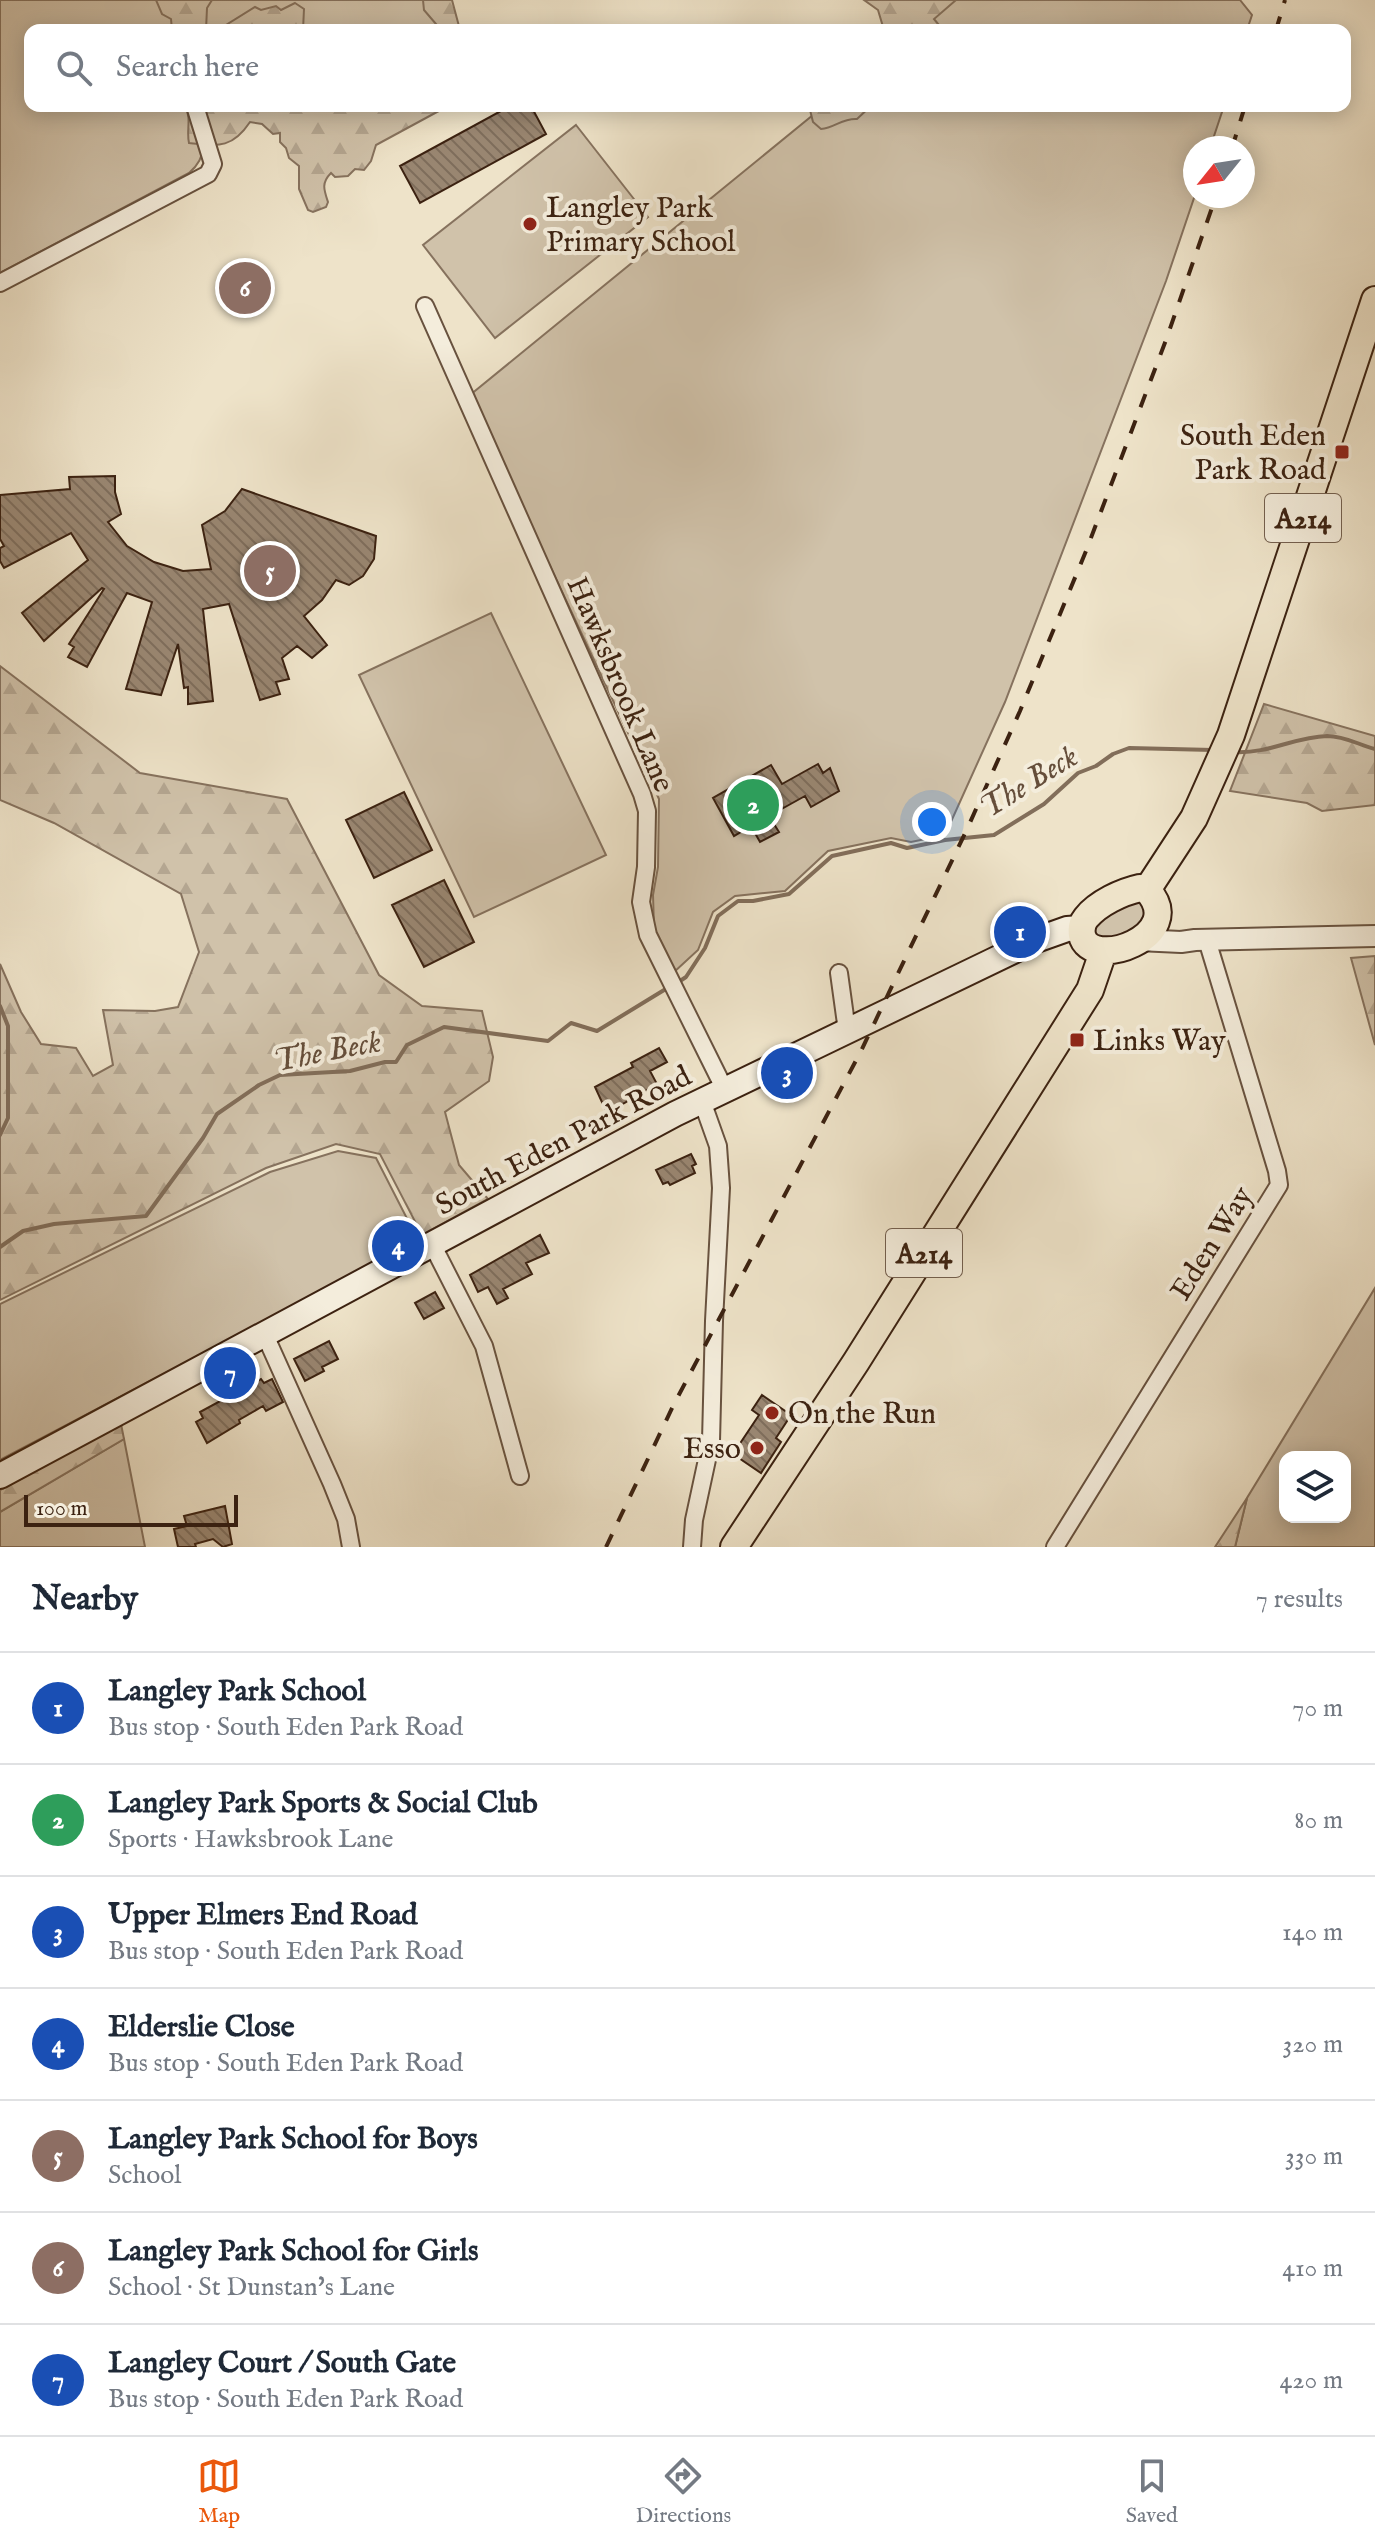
<!DOCTYPE html>
<html lang="en">
<head>
<meta charset="utf-8">
<style>
	:root { --surface:#fff; --page:#f6f6f7; --text:#1f2937; --muted:#747a83; --line:#e0e1e3; --accent:#ea580c }
	body { margin:0; font-family:"IM FELL English",serif; background:var(--page); color:var(--text) }
	.controls { position:absolute; right:24px; bottom:24px; display:grid; overflow:hidden; border-radius:16px; box-shadow:0 4px 20px #0003 }
	.controls button { width:72px; height:72px; display:grid; place-items:center; padding:0; border:0; border-bottom:2px solid var(--line); background:var(--surface); color:var(--text); font:40px sans-serif }
	.compass { position:absolute; left:1183px; top:136px; width:72px; height:72px; border-radius:50%; background:var(--surface); box-shadow:0 4px 20px #0003; rotate:240deg }
	.scale { position:absolute; left:24px; bottom:20px; width:214px; box-sizing:border-box; padding-left:8px; border:4px solid #3c2211; border-top:0; font-size:22px; line-height:28px; white-space:nowrap; color:#3c2211; -webkit-text-stroke:6px #f4eddc; paint-order:stroke }
	.you { position:absolute; left:932px; top:822px; width:28px; height:28px; margin:-20px; border:6px solid #fff; border-radius:50%; background:#1a73e8; box-shadow:0 0 0 12px #1a73e833 }
	.badge { display:grid; place-items:center; width:52px; height:52px; border-radius:50%; background:var(--accent); color:#fff; font-size:26px; font-weight:700 }
	.pin { position:absolute; translate:-50% -50%; border:4px solid #fff; box-shadow:0 2px 8px #0006 }
	.list { margin:0; padding:0; list-style:none }
	h2 { display:flex; justify-content:space-between; align-items:center; height:104px; margin:0; padding:0 32px; font-size:34px }
	h2 small { font-size:26px; font-weight:400; color:var(--muted) }
	.list li { display:grid; grid-template-columns:52px 1fr auto; gap:24px; align-items:center; box-sizing:border-box; height:112px; padding:0 32px; border-top:2px solid var(--line) }
	.list b { display:block; font-size:30px; white-space:nowrap }
	.list p { margin:0; font-size:26px; white-space:nowrap; color:var(--muted) }
	.list em { font-size:26px; font-style:normal; color:var(--muted) }
	.icon { flex:none; width:44px; height:44px; fill:none; stroke:currentColor; stroke-width:2; stroke-linecap:round; stroke-linejoin:round }
	.map { position:relative; flex:none; width:1375px; height:1547px; overflow:hidden }
	.search { position:absolute; background:var(--surface); box-shadow:0 4px 20px #0003; left:24px; right:24px; top:24px; height:88px; display:flex; align-items:center; gap:20px; box-sizing:border-box; padding:0 28px; border-radius:16px; color:var(--muted); font-size:30px }
	.sheet { height:888px; background:var(--surface) }
	nav { display:flex; justify-content:space-around; align-items:center; box-sizing:border-box; height:112px; border-top:2px solid var(--line); background:var(--surface); font-size:22px; color:var(--muted) }
	nav a { display:grid; justify-items:center; gap:4px }
	nav .on { color:var(--accent) }
	.map>svg:first-child { display:block }
</style>
</head>
<body>
<div class="map">
<svg width="1375" height="1547" viewBox="0 0 1375 1547">
	<defs>
		<pattern id="forest-firs" width="22" height="20" patternUnits="userSpaceOnUse" patternTransform="scale(2)"><rect width="22" height="20" fill="#d0c2aa"/><path d="M5 1l3.5 6h-7zM16 11l3.5 6h-7z" fill="#b4a691"/></pattern>
		<pattern id="building-back-hatch" width="6" height="6" patternUnits="userSpaceOnUse" patternTransform="scale(2)"><rect width="6" height="6" fill="#998671"/><path d="M-1 5l2 2M0 0l6 6M5-1l2 2" fill="none" stroke="#7e6d5b"/></pattern>
	</defs>
	<rect width="100%" height="100%" fill="#eee3c9"/>
	<filter id="stains"><feTurbulence type="fractalNoise" baseFrequency=".0025" numOctaves="4"/><feColorMatrix values="0 0 0 0 .2 0 0 0 0 .09 0 0 0 0 .02 0 0 0 .5 -.17"/></filter>
	<radialGradient id="worn" r=".72"><stop offset=".6" stop-color="#630" stop-opacity="0"/><stop offset="1" stop-color="#630" stop-opacity=".3"/></radialGradient>
	<path fill="#d0c2aa" stroke="#86725e" stroke-width="2" fill-rule="evenodd" d="M0,0h190l-3,30h-157v76h160c9,26 24,46 -1,67l-189,100z
		M200,0h245l12,30h-260z
		M954,0h286l12,15 -5,15h-330z
		M824,106h400l-14,42h-15v47l-29,86 -161,421 -60,133 -34,7 -20,-4 -63,13 -43,40 -50,5 -22,16 -15,38 -25,23 -19,-46 -1,-32 5,-28 1,-68 -189,-404z
		M576,125l72,92 -153,121 -72,-93z
		M491,613l115,242 -132,62 -115,-242z
		M1129,897l21,10 -12,21 -37,15 -11,-19z
		M338,1151l38,7 42,82 -418,220v-156l270,-132z
		M1375,1288v259h-140l12,-49zM1285,1457h60v60h-60z
		M124,1439l21,108h-145v-35z"/>
	<path fill="url(#forest-firs)" stroke="#86725e" stroke-width="2" d="M156,0h56l-5,8 -1,22h-34l-1,-11 -9,-5z
		M423,0h29l8,30h-30l6,-6 -12,-14z
		M864,0h92l-22,19 9,11h-59l-6,-20z
		M295,3l9,6 -1,21h-85l37,-23 6,3 15,-4 5,4z
		M185,106h263l-72,39 -5,16 -7,9 -9,-1 -7,7 -13,1 -4,-4c-10,10 -7,17 -3,29l-2,5 -13,5 -5,-2 -9,-21v-23l-10,-8 -3,-10 -6,-6v-9l-7,1 -11,-10 -12,-2c-18,27 -32,24 -61,21 -3,-13 3,-24 -4,-37z
		M813,106h58l-14,13c-15,-1 -22,9 -36,10l-8,-7 -3,-12z
		M0,666l140,107 147,26 92,176 43,31 60,5 11,46 -4,24 -44,31 14,53 29,34 -66,36 -42,-81 -44,-10 -70,24 -266,132v-336l21,48 20,32 35,4 17,28 20,-11 -10,-55 52,1 23,-4 21,-55 -18,-58 -127,-71 -54,-23z
		M1264,704l111,32v69l-53,6 -15,-8 -77,-12z
		M1375,956v89l-24,-87z
		M121,1424l3,15 -124,73v-22z
		M1247,1498l-12,49h-20z"/>
	<g fill="none" stroke-linecap="round" stroke-linejoin="round">
		<path stroke="#826e5a" stroke-width="4" d="M1234,752c35,2 60,-15 93,-16 18,0 32,9 48,13
			M677,983l9,-6 19,-29 13,-32 20,-15h15l36,-7 43,-38 59,-13 16,5 38,-8 49,-5 50,-31 34,-31 18,-7 17,-12 16,-6 84,2
			M0,1006l8,20v92l-8,17
			M0,1247l23,-16 31,-7 92,-8 57,-78 14,-24 42,-29 21,-10 70,-4 35,-9h11l11,-17 37,-18 104,14 23,-18 26,8 72,-44"/>
	</g>
	<path fill="url(#building-back-hatch)" stroke="#3c2211" stroke-width="2" d="M510,106h21l15,28 -126,69 -20,-37z
		M115,476v16l6,22 -13,8 19,24 27,16 29,9 28,-2 -9,-44 23,-14 17,-22 134,47 -2,23 -11,17 -14,9 -13,-5 -14,20 -18,16 23,29 -15,13 -15,-12 -15,12 7,21 -13,3 4,12 -20,6 -31,-96 -26,5 10,92 -25,3v-17l-4,1 -6,-44 -17,51 -35,-6 26,-87 -25,-9 -40,74 -19,-10 6,-10 -5,-3 35,-55 -2,-1 -58,53 -22,-28 66,-53 -17,-27 -67,35 -4,-7v-13l4,-2 -4,-7v-44l70,-6 -1,-12z
		M818,764l5,9 7,-5 9,23 -28,16 -6,-11 -36,20 10,16 -19,10 -9,-16 -17,10 -21,-38 58,-33 11,19z
		M404,792l28,58 -58,28 -28,-58z
		M444,880l30,62 -50,25 -32,-62z
		M659,1048l8,14 -17,9 7,13 -50,29 -12,-26 38,-20 -2,-4z
		M691,1154l5,10 -4,2 3,7 -25,12 -2,-3 -5,2 -7,-14z
		M540,1235l9,18 -23,10 6,11 -29,15 5,9 -11,6 -9,-17 -10,5 -8,-17z
		M435,1292l9,16 -20,11 -9,-16z
		M329,1341l9,18 -16,8 2,4 -19,10 -11,-22z
		M261,1379l3,4 8,-4 11,23 -17,9 -3,-5 -24,14 1,3 -33,20 -11,-21 7,-4 -3,-6z
		M762,1395l29,20 -15,23 5,4 -20,31 -28,-19 26,-39 -7,-5z
		M225,1506l7,38 -9,3 -10,-8 -18,5 1,3h-18l-4,-18 13,-3 -3,-10z"/>
	<g fill="none" stroke-linecap="round" stroke-linejoin="round">
		<defs>
			<path id="minor" d="M0,283l208,-109 5,-10 -18,-58
				M425,306l217,488 5,17 -1,56 -5,35 7,33 77,155
				M839,973l8,58
				M433,1246l51,100 36,130
				M265,1335l67,149 14,35 5,28
				M692,1547l2,-27 17,-79 3,-120 7,-133 -3,-42 -16,-45
				M1055,1547l224,-362 -2,-14 -70,-231"/>
			<path id="tertiary" d="M1138,940l43,2 14,-2 180,-4"/>
			<path id="secondary" d="M0,1476l675,-362 361,-174 31,-11 14,-1"/>
			<path id="primary" d="M1140,888l7,2c43,46 -58,82 -65,45 -1,-6 0,-12 4,-17 12,-15 36,-26 54,-30z
				M1147,890l47,-72 37,-83 144,-435
				M734,1547l122,-185 234,-372 13,-38"/>
		</defs>
		<use href="#minor" stroke="#68523f" stroke-width="20"/>
		<use href="#tertiary" stroke="#68523f" stroke-width="24"/>
		<use href="#secondary" stroke="#3c2211" stroke-width="28"/>
		<use href="#primary" stroke="#3c2211" stroke-width="30"/>
		<use href="#minor" stroke="#f4eddc" stroke-width="16"/>
		<use href="#tertiary" stroke="#f4eddc" stroke-width="20"/>
		<use href="#secondary" stroke="#f4eddc" stroke-width="24"/>
		<use href="#primary" stroke="#eee3c9" stroke-width="26"/>
		<path stroke="#3c2211" stroke-width="4" stroke-dasharray="14 14" stroke-linecap="butt" d="M1276,30l9,-30
			M1232,148l13,-42
			M606,1547l68,-143 187,-353 107,-224 52,-116 66,-160 80,-211 50,-144"/>
	</g>
	<g fill="#8f2418" stroke="#f4eddc" stroke-width="3">
		<circle cx="530" cy="224" r="8"/>
		<rect x="1334" y="444" width="16" height="16" rx="4"/>
		<rect x="1069" y="1032" width="16" height="16" rx="4"/>
		<circle cx="772" cy="1413" r="8"/>
		<circle cx="757" cy="1448" r="8"/>
	</g>
	<g text-anchor="middle" stroke-width="8" stroke-linejoin="round" paint-order="stroke">
		<g fill="#f4eddc" stroke="#735f4e" stroke-width="2">
			<rect x="1265" y="494" width="76" height="48" rx="6"/>
			<rect x="886" y="1229" width="76" height="48" rx="6"/>
		</g>
		<g font-size="28" font-weight="bold" fill="#3c2211">
			<text x="1303" y="528">A214</text>
			<text x="924" y="1263">A214</text>
		</g>
		<g font-size="30" fill="#3c2211" stroke="#f4eddc" text-anchor="start">
			<text x="546" y="217">Langley Park<tspan x="546" dy="34">Primary School</tspan></text>
			<text x="1326" y="445" text-anchor="end">South Eden<tspan x="1326" dy="34">Park Road</tspan></text>
			<text x="1093" y="1050">Links Way</text>
			<text x="788" y="1423">On the Run</text>
			<text x="741" y="1458" text-anchor="end">Esso</text>
		</g>
		<g font-size="30" fill="#3c2211" stroke="#f4eddc">
			<text transform="translate(621 684) rotate(67)" y="10">Hawksbrook Lane</text>
			<text transform="translate(563 1140) rotate(-28)" y="10">South Eden Park Road</text>
			<text transform="translate(1211 1243) rotate(-58)" y="10">Eden Way</text>
		</g>
		<g font-size="32" font-style="italic" fill="#654e3b" stroke="#f4eddc">
			<text transform="translate(1028 781) rotate(-32)" y="11">The Beck</text>
			<text transform="translate(327 1050) rotate(-11)" y="11">The Beck</text>
		</g>
	</g>
	<rect width="100%" height="100%" filter="url(#stains)"/>
	<rect width="100%" height="100%" fill="url(#worn)"/>
</svg>
<div class="controls">
<button><svg class="icon" aria-label="layers" viewBox="0 0 24 24"><path d="M12 4l9 5-9 5-9-5zM3 14l9 5 9-5"/></svg></button>
</div>
<svg class="compass" viewBox="-18 -18 36 36"><path d="M0-13l5 13h-10z" fill="#e53935"/><path d="M0 13l5-13h-10z" fill="#747a83"/></svg>
<div class="scale">100 m</div>
<div class="you"></div>
<div class="pin badge" style="left:1020px;top:932px;background:#1a4fb4">1</div>
<div class="pin badge" style="left:753px;top:805px;background:#2e9e5b">2</div>
<div class="pin badge" style="left:787px;top:1073px;background:#1a4fb4">3</div>
<div class="pin badge" style="left:398px;top:1246px;background:#1a4fb4">4</div>
<div class="pin badge" style="left:270px;top:571px;background:#8d6e63">5</div>
<div class="pin badge" style="left:245px;top:288px;background:#8d6e63">6</div>
<div class="pin badge" style="left:230px;top:1373px;background:#1a4fb4">7</div>
<div class="search"><svg class="icon" aria-label="search" viewBox="0 0 24 24"><circle cx="10" cy="10" r="6"/><path d="M15 15l6 6"/></svg>Search here</div>
</div>
<section class="sheet">
<h2>Nearby<small>7 results</small></h2>
<ul class="list">
<li><span class="badge" style="background:#1a4fb4">1</span><div><b>Langley Park School</b><p>Bus stop · South Eden Park Road</p></div><em>70 m</em></li>
<li><span class="badge" style="background:#2e9e5b">2</span><div><b>Langley Park Sports &amp; Social Club</b><p>Sports · Hawksbrook Lane</p></div><em>80 m</em></li>
<li><span class="badge" style="background:#1a4fb4">3</span><div><b>Upper Elmers End Road</b><p>Bus stop · South Eden Park Road</p></div><em>140 m</em></li>
<li><span class="badge" style="background:#1a4fb4">4</span><div><b>Elderslie Close</b><p>Bus stop · South Eden Park Road</p></div><em>320 m</em></li>
<li><span class="badge" style="background:#8d6e63">5</span><div><b>Langley Park School for Boys</b><p>School</p></div><em>330 m</em></li>
<li><span class="badge" style="background:#8d6e63">6</span><div><b>Langley Park School for Girls</b><p>School · St Dunstan's Lane</p></div><em>410 m</em></li>
<li><span class="badge" style="background:#1a4fb4">7</span><div><b>Langley Court / South Gate</b><p>Bus stop · South Eden Park Road</p></div><em>420 m</em></li>
</ul>
</section>
<nav>
<a class="on"><svg class="icon" aria-label="map" viewBox="0 0 24 24"><path d="M3 6l6-2 6 2 6-2v14l-6 2-6-2-6 2zM9 4v14M15 6v14"/></svg>Map</a>
<a><svg class="icon" aria-label="directions" viewBox="0 0 24 24"><path d="M12 3l9 9-9 9-9-9zM9 14v-3h6M13 9l2 2-2 2"/></svg>Directions</a>
<a><svg class="icon" aria-label="saved" viewBox="0 0 24 24"><path d="M7 4h10v16l-5-4-5 4z"/></svg>Saved</a>
</nav>
</body>
</html>
